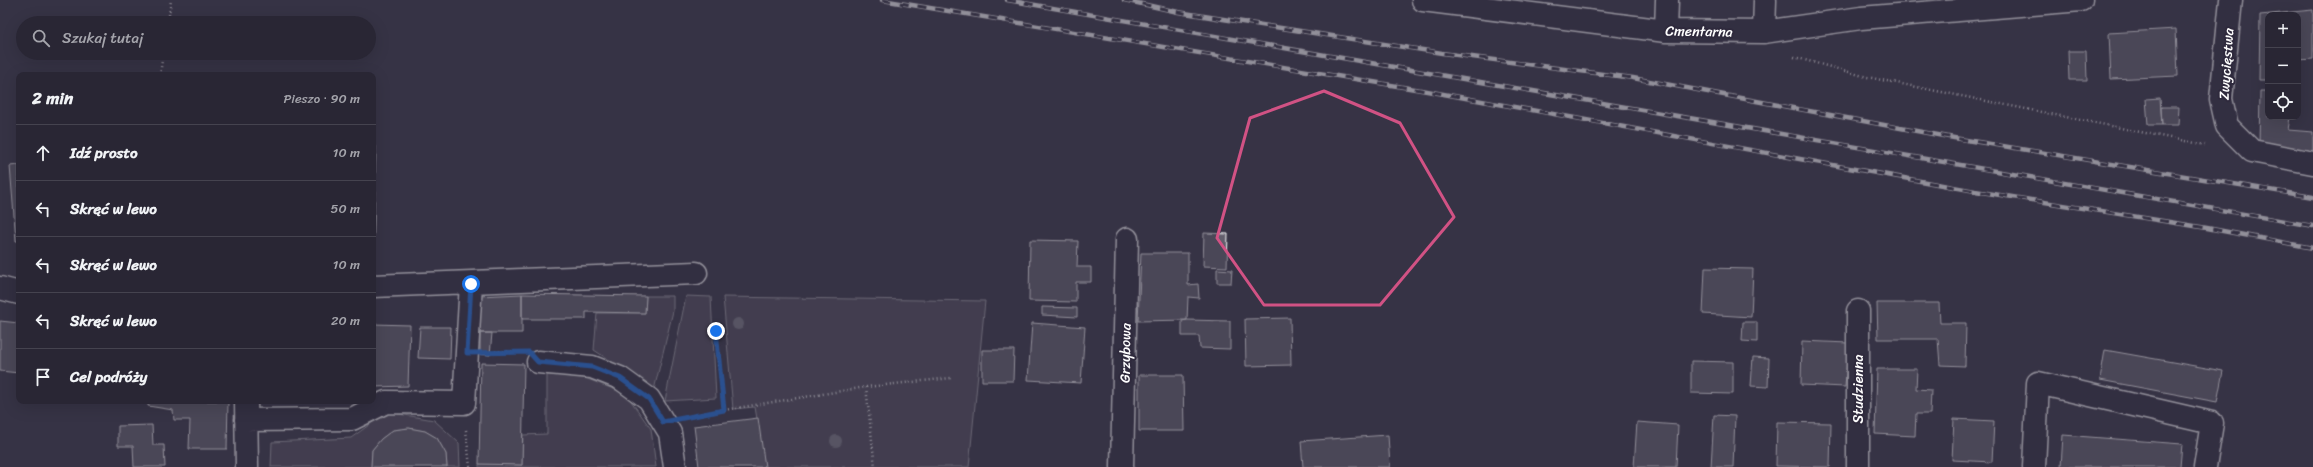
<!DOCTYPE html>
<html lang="pl">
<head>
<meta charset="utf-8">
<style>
	:root { --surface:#292634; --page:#353240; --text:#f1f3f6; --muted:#a5a5ac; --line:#45434f }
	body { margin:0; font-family:Sriracha,sans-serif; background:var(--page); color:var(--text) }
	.controls { position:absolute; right:12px; top:12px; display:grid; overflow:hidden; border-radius:8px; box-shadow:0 4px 16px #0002 }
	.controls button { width:36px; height:36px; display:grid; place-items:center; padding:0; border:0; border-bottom:1px solid var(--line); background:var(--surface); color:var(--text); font:20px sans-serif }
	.stop { position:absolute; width:12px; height:12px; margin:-9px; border:3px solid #1a73e8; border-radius:50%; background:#fff }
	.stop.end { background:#1a73e8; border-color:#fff; box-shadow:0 1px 4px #0008 }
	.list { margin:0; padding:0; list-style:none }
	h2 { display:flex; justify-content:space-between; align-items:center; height:52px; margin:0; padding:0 16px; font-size:17px }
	h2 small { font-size:13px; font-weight:400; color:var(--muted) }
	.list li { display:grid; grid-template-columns:26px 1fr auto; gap:12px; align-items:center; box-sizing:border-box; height:56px; padding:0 16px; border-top:1px solid var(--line) }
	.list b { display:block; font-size:15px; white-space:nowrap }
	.list em { font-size:13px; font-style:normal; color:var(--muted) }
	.icon { flex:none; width:22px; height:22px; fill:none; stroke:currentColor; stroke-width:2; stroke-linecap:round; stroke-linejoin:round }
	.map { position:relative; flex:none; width:2313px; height:467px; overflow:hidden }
	.search { position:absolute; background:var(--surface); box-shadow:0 4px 16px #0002; left:16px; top:16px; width:360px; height:44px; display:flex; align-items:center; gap:10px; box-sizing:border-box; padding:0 14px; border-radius:22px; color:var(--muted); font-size:15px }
	.panel { position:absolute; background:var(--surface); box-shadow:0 4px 16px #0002; left:16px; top:72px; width:360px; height:332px; border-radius:8px }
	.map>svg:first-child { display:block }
</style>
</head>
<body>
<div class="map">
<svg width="2313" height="467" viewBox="0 0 2313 467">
	<rect width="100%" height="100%" fill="#373345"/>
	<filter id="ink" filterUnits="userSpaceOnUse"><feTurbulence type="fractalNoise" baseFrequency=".025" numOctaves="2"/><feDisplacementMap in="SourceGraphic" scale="8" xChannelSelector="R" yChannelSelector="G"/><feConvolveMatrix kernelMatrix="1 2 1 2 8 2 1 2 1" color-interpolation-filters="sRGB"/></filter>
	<g filter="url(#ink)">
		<path fill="#514c5c" stroke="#a8a6ae" d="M646,296h27v15l-19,79 -60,-40 3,-37h48z
			M686,296l25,1 5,101 -51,3z
			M723,297l262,4 -16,166h-204l-10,-60 -22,2z
			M547,375l33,1 46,18 25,35 5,38h-177v-3l43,1 1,-30 24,-1z
			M387,412l47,8 25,23 1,24h-13l-1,-13 -9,-16 -12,-7 -17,-3 -15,2 -12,9 -9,11 -1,17h-100l1,-25 79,-4z"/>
		<path fill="#635f6d" stroke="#fff" d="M2313,10v49l-15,1v-45h-30v65h-9l1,-65z
			M2176,29l2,47 -67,3 -2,-46z
			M2068,51h18l1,29h-18z
			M2260,91h8v26h22l-2,13 25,2v23l-54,-9z
			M2160,98l2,27h-14l-2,-26z
			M2161,107h18l-1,18h-16z
			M373,146h3l-3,115z
			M19,165v76h-3l-6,-75z
			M1204,233l24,1 -1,33 -24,-1z
			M1030,240l48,1 -1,26h14v15h-15v20l-47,-1z
			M1141,253h47v32l10,-1 1,14 -11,-1 -1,23 -49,1z
			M1705,268l48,1 -2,48 -48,-3z
			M1217,269l15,1 -1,13h-14z
			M522,294v39h-43l1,-37z
			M522,294l124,2 -1,17 -59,-1v7h-64z
			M1877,303h62l1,20h26l-1,43 -25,-1 -2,-26h-60z
			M1042,307l35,1v9l-35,-2z
			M1290,318l1,47 -45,1 -1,-47z
			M1187,320l43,1v28l-30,-1 -1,-12h-17v-15z
			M0,321l19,2v50l-19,-2z
			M1743,322h14v20l-15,-1z
			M1032,323l53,4 -4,56 -53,-3z
			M373,324l37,1 -2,61 -35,1z
			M420,327h31l-1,32 -32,-1z
			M480,333h12l-2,22 -10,-1z
			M1802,341l46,2 -3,44 -44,-2z
			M982,350h32l-1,31h-31z
			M2105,350l118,21 -6,31 -117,-22z
			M1753,357l16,1 -1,29 -17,-1z
			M1691,361l42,1v32l-42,-1z
			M481,363l43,1 -2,101 -43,-1z
			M1877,369h40l-1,20 15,1 -1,24h-14l-1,22 -40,-2z
			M1139,375h44l1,56h-45z
			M148,401h80l-1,48h-38l1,-29h-16l-1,-10 -25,-4z
			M1714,415l21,1 -2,51h-22z
			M758,418l7,49h-66l-5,-41z
			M1954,419l40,2 -2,41 -40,-2z
			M1637,422l41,3 -2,42h-42z
			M1777,422l54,1 -1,44 -54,-1z
			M152,425l1,20h11l1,22h-31l-1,-21h-15v-20z
			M409,428l16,3 12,7 9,16 1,13h-76l1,-17 9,-11 12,-9z
			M1388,435l2,32h-87l-2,-26z
			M2063,435l119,9 -2,23h-119z"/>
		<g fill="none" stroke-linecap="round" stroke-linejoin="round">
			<defs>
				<path id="minor" d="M1423,0l243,31 98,1 97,-14 220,-18
					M2231,0l-10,99 6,27 25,25 61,12
					M1666,31l1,-31
					M1764,32l1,-32
					M373,286l323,-13
					M0,288l19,5
					M538,362l54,5 28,11 29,21 21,34 5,34
					M246,401l1,66
					M246,420l106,-1 34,-17 78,1 7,-120
					M1122,467l5,-228
					M1858,467v-156
					M2034,467l4,-84 174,40 -7,44"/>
			</defs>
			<use href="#minor" stroke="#fff" stroke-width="25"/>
			<path stroke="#fff" stroke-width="2.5" stroke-dasharray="1 3" stroke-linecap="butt" d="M168,23l3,-23
				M1794,57l73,20 338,68
				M160,75l3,-22
				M495,352h17
				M866,387l85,-9
				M724,410l142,-23 9,80
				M693,416l31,-6 -8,-79
				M466,430l4,37"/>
			<use href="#minor" stroke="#2f2a3d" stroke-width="22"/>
			<defs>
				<path id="rail" d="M882,0l545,91 548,100 232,37 106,20
					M1007,0l1306,226
					M1124,0l54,12 264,41 191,25 321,60 359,59"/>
			</defs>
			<use href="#rail" stroke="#fff" stroke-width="4.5"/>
			<use href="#rail" stroke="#2f2a3d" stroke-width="3" stroke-dasharray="9" stroke-linecap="butt"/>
		</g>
		<g fill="#7e7c88">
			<circle cx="738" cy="324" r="6"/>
			<circle cx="836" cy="441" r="6"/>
		</g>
	</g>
	<g fill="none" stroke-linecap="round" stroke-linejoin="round" filter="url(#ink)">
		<path stroke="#1a73e8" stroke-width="5" d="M471,284l-4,69 62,-1 9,10 54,5 28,11 29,21 14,23 61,-12 -8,-79"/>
	</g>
	<path d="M0 0H2313V467H0ZM1324,91l76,32 54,94 -74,88h-116l-47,-67 33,-120z" fill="#373345" fill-opacity=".55" fill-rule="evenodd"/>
	<path fill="none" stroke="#d15284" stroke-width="3" stroke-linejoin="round" d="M1324,91l76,32 54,94 -74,88h-116l-47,-67 33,-120z"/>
	<g text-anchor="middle" stroke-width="4" stroke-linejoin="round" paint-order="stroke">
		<g font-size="14" fill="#fff" stroke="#2f2a3d">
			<text transform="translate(1699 31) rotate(1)" y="5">Cmentarna</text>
			<text transform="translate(2226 64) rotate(-86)" y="5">Zwycięstwa</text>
			<text transform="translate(1125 353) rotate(-89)" y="5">Grzybowa</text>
			<text transform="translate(1858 389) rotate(-90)" y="5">Studzienna</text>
		</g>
	</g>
</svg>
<div class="controls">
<button>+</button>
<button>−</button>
<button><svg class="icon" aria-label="locate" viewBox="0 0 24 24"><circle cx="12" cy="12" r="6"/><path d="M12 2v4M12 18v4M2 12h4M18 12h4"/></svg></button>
</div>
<div class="stop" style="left:471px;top:284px"></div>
<div class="stop end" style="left:716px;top:331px"></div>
<div class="search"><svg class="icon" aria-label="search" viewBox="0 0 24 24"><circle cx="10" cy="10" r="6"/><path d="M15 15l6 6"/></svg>Szukaj tutaj</div>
<section class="panel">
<h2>2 min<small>Pieszo · 90 m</small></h2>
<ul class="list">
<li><svg class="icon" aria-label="ahead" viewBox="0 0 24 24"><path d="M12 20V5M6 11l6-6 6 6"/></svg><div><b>Idź prosto</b></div><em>10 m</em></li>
<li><svg class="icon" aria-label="left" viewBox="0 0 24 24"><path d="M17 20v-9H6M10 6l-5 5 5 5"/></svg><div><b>Skręć w lewo</b></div><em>50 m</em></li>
<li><svg class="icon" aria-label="left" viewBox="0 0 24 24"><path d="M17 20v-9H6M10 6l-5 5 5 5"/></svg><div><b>Skręć w lewo</b></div><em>10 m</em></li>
<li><svg class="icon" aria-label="left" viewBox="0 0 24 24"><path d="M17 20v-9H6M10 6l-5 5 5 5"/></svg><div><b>Skręć w lewo</b></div><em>20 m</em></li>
<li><svg class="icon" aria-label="arrive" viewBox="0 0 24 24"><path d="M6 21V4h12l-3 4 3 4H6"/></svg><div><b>Cel podróży</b></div></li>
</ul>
</section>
</div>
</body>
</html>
